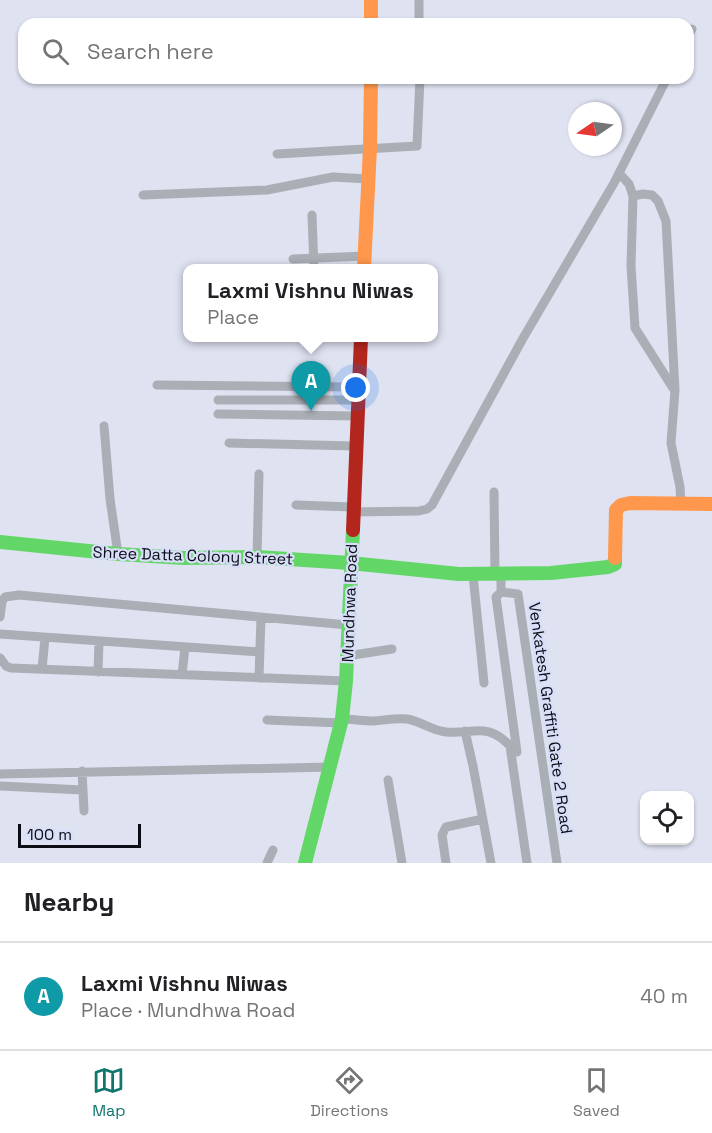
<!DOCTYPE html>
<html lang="en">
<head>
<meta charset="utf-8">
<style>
	:root { --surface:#fff; --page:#f6f6f6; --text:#202124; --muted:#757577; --line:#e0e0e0; --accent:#0f766e }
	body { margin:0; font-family:"Space Grotesk",sans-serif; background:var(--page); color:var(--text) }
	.controls { position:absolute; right:18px; bottom:18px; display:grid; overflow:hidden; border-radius:12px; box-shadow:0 2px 4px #0004 }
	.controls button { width:54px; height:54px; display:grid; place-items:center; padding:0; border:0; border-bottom:2px solid var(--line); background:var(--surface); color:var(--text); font:30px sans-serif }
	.compass { position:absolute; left:568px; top:102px; width:54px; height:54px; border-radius:50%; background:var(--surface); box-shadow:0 2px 4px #0004; rotate:257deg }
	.scale { position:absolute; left:18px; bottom:15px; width:123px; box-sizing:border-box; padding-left:6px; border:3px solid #0b0d16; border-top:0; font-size:16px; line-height:21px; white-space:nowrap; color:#0b0d16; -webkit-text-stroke:4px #d8def8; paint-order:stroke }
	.you { position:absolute; left:356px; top:388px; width:21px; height:21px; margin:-15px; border:4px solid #fff; border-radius:50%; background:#1a73e8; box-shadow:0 0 0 9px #1a73e833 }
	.badge { display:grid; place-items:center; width:39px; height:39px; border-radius:50%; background:var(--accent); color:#fff; font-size:20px; font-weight:700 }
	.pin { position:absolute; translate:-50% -50px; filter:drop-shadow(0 2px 3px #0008) }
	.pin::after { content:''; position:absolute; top:32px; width:21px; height:18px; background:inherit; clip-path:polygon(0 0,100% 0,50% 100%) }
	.popup { position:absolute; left:183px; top:264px; width:255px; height:78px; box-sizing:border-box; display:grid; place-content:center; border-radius:12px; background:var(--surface); filter:drop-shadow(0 2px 4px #0005); font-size:20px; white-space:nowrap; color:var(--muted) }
	.popup b { font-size:22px; color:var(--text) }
	.popup::after { content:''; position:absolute; left:50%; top:100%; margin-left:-12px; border:12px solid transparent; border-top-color:var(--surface) }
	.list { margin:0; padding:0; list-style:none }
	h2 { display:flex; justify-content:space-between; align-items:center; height:78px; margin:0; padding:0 24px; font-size:26px }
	h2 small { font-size:20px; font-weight:400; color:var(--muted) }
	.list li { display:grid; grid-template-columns:39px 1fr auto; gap:18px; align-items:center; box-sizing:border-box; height:108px; padding:0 24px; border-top:2px solid var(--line) }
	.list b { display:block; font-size:22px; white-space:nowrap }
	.list p { margin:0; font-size:20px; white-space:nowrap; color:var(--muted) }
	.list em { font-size:20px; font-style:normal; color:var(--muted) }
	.icon { flex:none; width:33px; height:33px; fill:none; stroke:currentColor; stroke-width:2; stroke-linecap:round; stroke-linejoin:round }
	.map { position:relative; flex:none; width:712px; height:863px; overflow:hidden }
	.search { position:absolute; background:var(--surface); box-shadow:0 2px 4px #0004; left:18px; right:18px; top:18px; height:66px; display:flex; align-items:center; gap:15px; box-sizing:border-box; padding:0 21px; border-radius:18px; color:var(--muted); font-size:22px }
	.sheet { height:186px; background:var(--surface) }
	nav { display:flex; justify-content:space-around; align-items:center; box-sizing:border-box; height:84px; border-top:2px solid var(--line); background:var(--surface); font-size:16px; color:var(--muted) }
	nav a { display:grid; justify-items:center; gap:3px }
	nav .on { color:var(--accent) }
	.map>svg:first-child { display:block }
</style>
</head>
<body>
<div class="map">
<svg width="712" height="863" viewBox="0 0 712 863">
	<rect width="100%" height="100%" fill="#dfe2f1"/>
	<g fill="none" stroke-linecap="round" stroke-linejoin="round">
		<path stroke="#aaafb6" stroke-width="9" d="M419,0v24
			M688,37l4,-8
			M277,154l140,-8 3,-68
			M619,173l10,11 4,12 -2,70 4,62 38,60
			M143,195l124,-5 66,-13 36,2
			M633,196l10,-2 9,1 6,6 8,20 9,169 -4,53 9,44 1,17
			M312,215l2,53
			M293,259l72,-3
			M157,385l201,2
			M218,400h140
			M218,414l139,2
			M104,426l6,73 8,55
			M229,443l126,3
			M494,492l1,83
			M296,505l56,2
			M352,512l67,-1 8,-2 5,-4 90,-165 92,-157 53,-105
			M257,557l2,-83
			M473,575l11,108
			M501,575v17l-5,5 21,155
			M501,592l17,2 39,269
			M0,617l2,-15 3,-5 14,-2 329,30
			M0,634l260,18
			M347,656l45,-7
			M0,658l6,8 5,2 335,13
			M42,669l3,-31
			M98,672l1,-31
			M182,675l3,-28
			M259,678l2,-61
			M342,719c10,0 21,2 32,2 11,-1 22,-3 33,-2 14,2 25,12 39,13 28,2 42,-10 64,14l17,117
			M267,720l74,3
			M465,731l8,35 18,97
			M82,771l2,40
			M0,774l331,-7
			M388,780l14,83
			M0,786l83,4
			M267,863l6,-13
			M446,863l-4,-28 4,-8 37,-8"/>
		<path stroke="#63d668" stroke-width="14" d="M0,542l118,12 66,4 73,-1 93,6 109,11 92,-1 57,-6 7,-3v-6
			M305,863l37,-144 4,-38 7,-151"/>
		<path stroke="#ff974d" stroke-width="14" d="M371,0v24
			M364,268l6,-120 1,-70
			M615,558l1,-48 5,-5 9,-2 82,1"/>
		<path stroke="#b3261e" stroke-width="14" d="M353,530l8,-192"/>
	</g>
	<g text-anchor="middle" stroke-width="4.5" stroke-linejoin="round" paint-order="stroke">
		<g font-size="16" fill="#0b0d16" stroke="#d8def8">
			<text transform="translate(193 555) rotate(2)" y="6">Shree Datta Colony Street</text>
			<text transform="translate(349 603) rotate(-88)" y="6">Mundhwa Road</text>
			<text transform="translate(551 718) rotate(82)" y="6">Venkatesh Graffiti Gate 2 Road</text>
		</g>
	</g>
</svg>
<div class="controls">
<button><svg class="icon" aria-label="locate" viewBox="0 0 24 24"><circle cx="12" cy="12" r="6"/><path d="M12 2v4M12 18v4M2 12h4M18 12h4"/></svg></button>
</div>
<svg class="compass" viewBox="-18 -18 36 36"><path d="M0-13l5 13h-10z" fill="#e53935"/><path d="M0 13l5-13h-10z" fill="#757577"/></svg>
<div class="scale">100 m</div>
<div class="you"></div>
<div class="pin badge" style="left:311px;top:411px;background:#0f9aa8">A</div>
<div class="popup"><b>Laxmi Vishnu Niwas</b>Place</div>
<div class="search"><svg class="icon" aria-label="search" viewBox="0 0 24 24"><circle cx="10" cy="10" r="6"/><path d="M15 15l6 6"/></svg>Search here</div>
</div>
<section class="sheet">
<h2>Nearby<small></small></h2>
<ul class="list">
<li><span class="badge" style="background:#0f9aa8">A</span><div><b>Laxmi Vishnu Niwas</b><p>Place · Mundhwa Road</p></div><em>40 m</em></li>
</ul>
</section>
<nav>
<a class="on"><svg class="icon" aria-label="map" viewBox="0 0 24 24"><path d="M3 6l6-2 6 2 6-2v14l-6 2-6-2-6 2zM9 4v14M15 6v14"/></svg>Map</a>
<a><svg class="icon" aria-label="directions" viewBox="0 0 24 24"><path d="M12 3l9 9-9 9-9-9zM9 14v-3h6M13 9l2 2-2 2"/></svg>Directions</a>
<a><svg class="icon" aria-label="saved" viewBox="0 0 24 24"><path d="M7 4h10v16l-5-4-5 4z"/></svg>Saved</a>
</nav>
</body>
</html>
